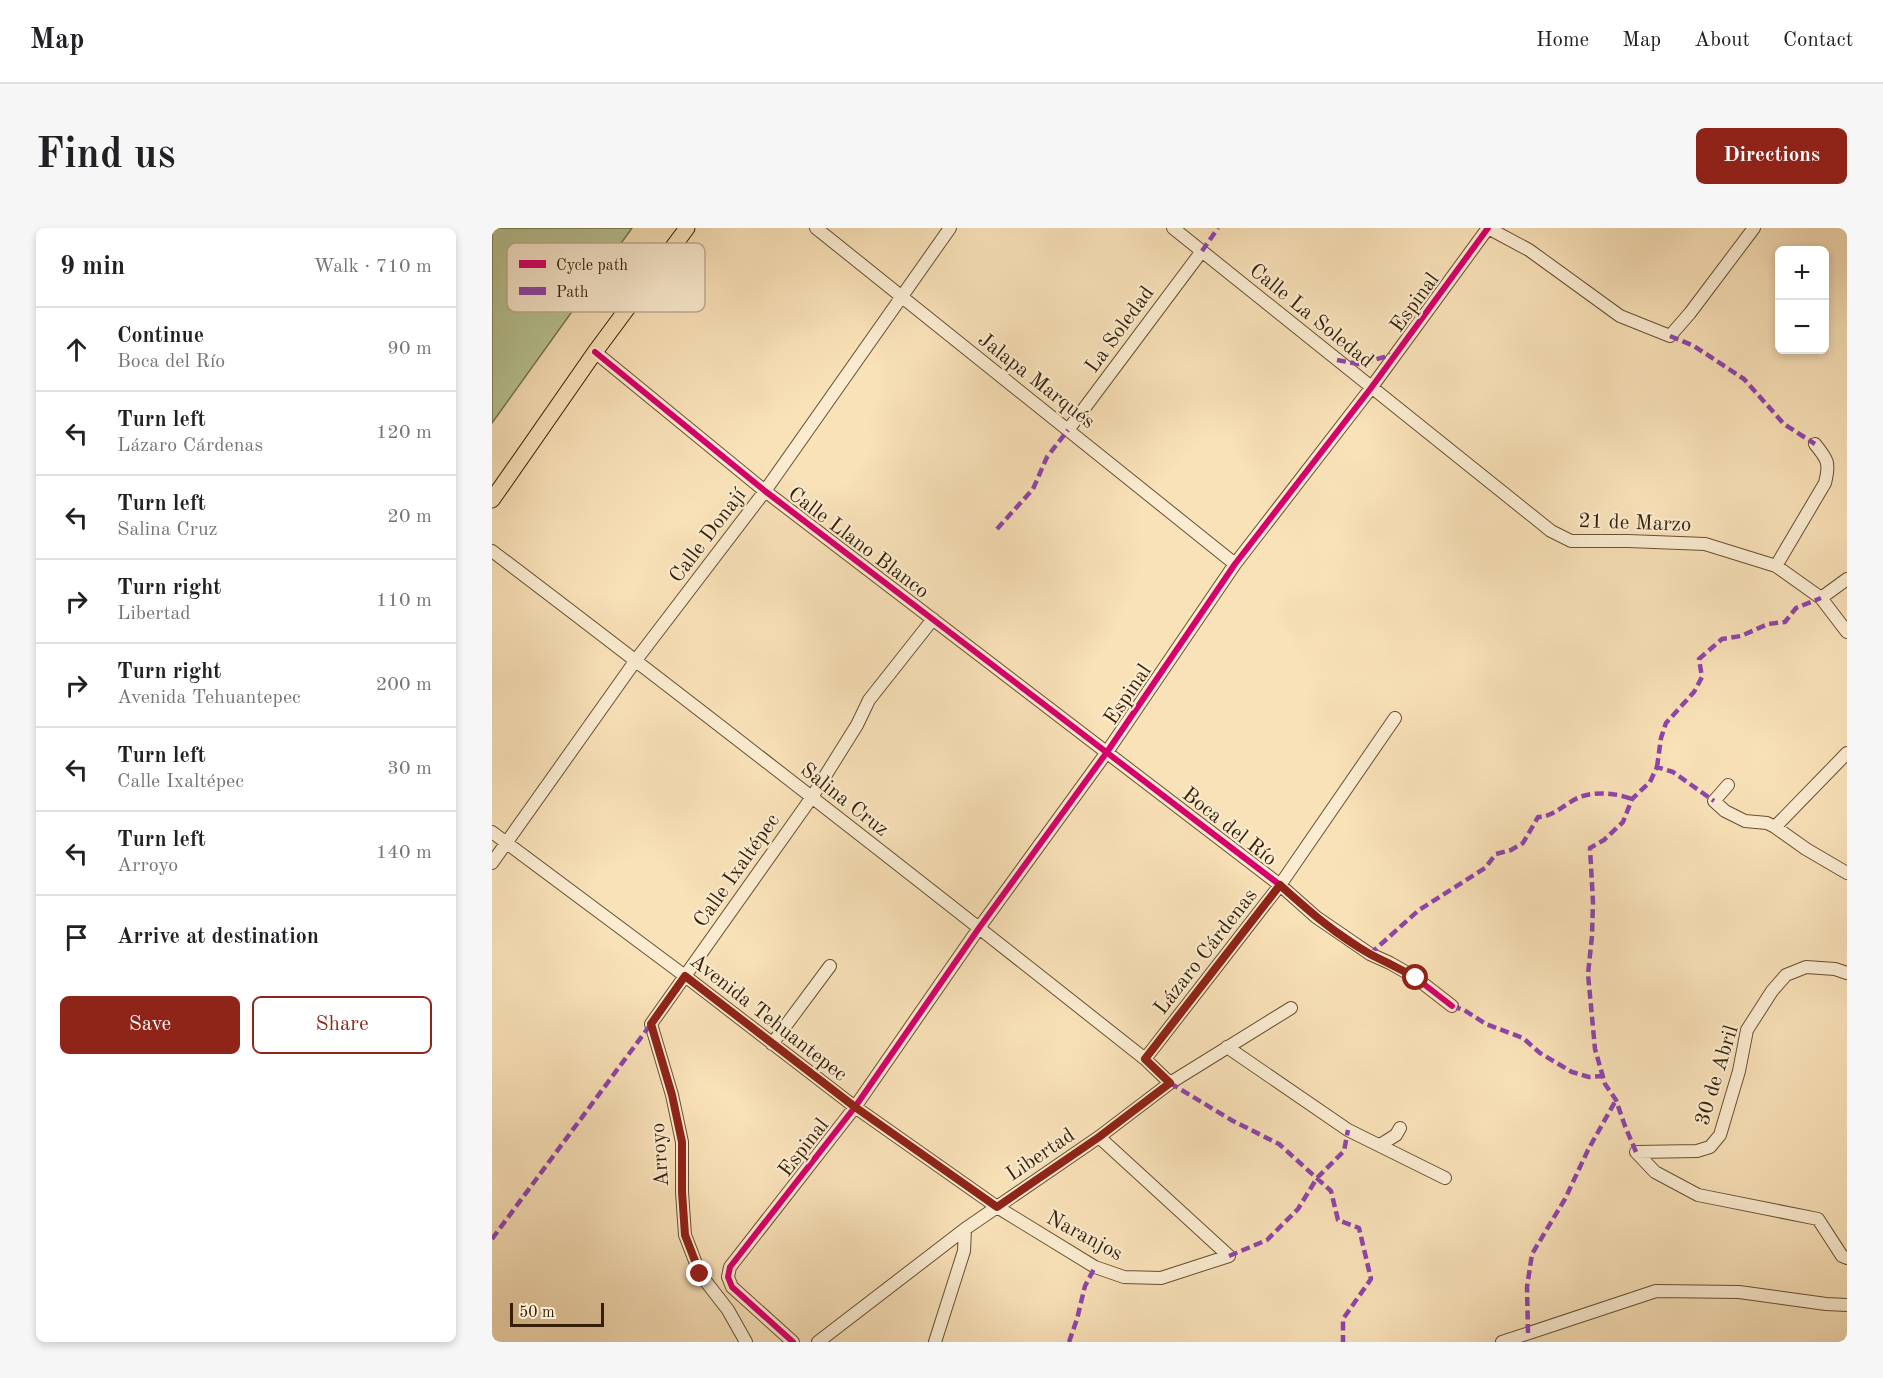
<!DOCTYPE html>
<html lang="en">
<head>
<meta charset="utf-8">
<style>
	:root { --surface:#fff; --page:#f6f6f6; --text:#202124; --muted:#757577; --line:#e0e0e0; --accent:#8f2418 }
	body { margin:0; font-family:"Old Standard TT",serif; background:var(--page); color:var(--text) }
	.controls { position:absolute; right:18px; top:18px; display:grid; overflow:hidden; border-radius:9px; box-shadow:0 3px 9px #0003 }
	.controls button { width:54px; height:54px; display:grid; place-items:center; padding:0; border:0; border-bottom:2px solid var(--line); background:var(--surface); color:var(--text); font:30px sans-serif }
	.scale { position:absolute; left:18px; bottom:15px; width:94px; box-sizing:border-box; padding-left:6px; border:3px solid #351f07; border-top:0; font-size:16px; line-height:21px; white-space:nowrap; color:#351f07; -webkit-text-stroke:4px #fbecd1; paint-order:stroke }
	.stop { position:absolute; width:18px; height:18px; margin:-14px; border:4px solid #8f2418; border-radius:50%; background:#fff }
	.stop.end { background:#8f2418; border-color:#fff; box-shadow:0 2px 6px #0008 }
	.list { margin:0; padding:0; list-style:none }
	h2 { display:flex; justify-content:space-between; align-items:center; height:78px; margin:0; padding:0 24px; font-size:26px }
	h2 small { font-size:20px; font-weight:400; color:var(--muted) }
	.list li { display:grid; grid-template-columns:39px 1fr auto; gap:18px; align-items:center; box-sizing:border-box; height:84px; padding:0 24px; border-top:2px solid var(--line) }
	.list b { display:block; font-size:22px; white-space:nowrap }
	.list p { margin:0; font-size:20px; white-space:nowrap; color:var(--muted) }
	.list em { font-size:20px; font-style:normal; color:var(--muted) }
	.actions { display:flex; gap:12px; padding:18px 24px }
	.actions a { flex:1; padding:14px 0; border:2px solid var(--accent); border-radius:9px; text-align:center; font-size:21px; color:var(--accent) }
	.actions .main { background:var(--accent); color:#fff }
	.icon { flex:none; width:33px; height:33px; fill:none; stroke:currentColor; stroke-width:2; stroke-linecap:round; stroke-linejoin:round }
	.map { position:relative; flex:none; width:1355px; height:1114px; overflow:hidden; border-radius:9px }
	header { display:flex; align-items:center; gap:36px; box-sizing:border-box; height:84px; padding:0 30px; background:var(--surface); border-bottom:2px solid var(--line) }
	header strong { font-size:28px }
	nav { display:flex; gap:33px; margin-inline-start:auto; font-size:21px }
	.intro { display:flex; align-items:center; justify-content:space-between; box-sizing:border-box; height:144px; padding:0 36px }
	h1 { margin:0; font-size:42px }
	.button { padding:15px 27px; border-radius:9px; background:var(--accent); color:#fff; font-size:21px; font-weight:700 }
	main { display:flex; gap:36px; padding:0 36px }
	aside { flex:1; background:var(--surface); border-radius:9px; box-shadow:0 3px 9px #0003 }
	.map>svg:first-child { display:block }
</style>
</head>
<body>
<header>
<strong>Map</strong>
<nav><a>Home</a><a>Map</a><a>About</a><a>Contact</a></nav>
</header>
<div class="intro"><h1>Find us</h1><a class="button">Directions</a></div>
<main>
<aside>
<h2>9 min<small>Walk · 710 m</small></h2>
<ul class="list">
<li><svg class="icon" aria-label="ahead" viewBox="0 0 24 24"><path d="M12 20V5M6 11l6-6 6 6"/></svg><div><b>Continue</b><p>Boca del Río</p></div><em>90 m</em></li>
<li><svg class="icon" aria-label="left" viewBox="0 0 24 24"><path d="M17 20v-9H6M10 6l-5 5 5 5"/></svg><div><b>Turn left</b><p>Lázaro Cárdenas</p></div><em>120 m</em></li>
<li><svg class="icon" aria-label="left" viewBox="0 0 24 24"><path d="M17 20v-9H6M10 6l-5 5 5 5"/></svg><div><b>Turn left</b><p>Salina Cruz</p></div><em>20 m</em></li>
<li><svg class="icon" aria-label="right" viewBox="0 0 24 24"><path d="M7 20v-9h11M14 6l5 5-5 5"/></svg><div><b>Turn right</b><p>Libertad</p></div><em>110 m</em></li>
<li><svg class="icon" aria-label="right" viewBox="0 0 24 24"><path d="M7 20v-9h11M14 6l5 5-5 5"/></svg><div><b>Turn right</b><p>Avenida Tehuantepec</p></div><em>200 m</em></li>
<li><svg class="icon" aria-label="left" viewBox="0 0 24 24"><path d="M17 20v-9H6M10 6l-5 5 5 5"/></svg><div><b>Turn left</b><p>Calle Ixaltépec</p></div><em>30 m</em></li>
<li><svg class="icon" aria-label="left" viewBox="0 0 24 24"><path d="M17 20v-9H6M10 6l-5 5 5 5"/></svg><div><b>Turn left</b><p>Arroyo</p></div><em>140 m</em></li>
<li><svg class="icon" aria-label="arrive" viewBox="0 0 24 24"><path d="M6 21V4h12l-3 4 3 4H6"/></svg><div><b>Arrive at destination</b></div></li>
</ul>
<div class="actions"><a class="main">Save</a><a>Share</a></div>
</aside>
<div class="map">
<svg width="1355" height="1114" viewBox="0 0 1355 1114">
	<rect width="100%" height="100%" fill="#f9e1b8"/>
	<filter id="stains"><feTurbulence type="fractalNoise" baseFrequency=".00333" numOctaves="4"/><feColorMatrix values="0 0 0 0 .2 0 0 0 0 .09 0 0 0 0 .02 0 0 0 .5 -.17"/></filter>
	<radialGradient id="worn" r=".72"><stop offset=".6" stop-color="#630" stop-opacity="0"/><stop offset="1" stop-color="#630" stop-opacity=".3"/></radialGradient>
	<path fill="#b8c493" stroke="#76724d" stroke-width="1.5" d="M0,0h140l-140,195z"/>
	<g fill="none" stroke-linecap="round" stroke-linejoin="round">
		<defs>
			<path id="minor" d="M324,0l419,336
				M681,0l378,303 20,10h57l77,3 71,22 45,32 26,34
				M996,0l41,22 91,66 50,20 20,-23 64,-85
				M103,124l170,139 515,394 36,32 54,37 20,9 26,15 36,28
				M576,202l134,-179
				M0,323c220,167 437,337 653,508l25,24
				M1284,338l49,-83c5,-20 3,-23 -10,-39
				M1329,370l26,-19
				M1236,557l-14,16 11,10 20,10 22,2 8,4 31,22 41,24
				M1283,599l72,-74
				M0,604l193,144 170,131 142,100 98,60 29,10 37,1 68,-22 -130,-119
				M0,635l144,-203 129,-169 185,-263
				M280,816l58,-78
				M735,819l121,83 97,48
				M653,831l135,-174 115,-167
				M888,917l16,-10 4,-7
				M1144,924l61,-1 13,-4 10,-12 19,-64 8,-41 25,-39 14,-16 20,-8 29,2 12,4
				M1144,924l19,20 43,23 120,24 24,37 5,2
				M254,1114l-18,-32 -28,-36 -15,-39 -3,-43v-50l-10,-47 -21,-71 161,-227 45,-72 12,-25 64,-81
				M301,1114l-61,-55 -4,-10 2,-10 125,-160 124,-179 128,-176 128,-188 136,-176 117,-160
				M326,1114l147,-113 134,-92 71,-54 121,-75
				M443,1114l29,-91 1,-22
				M1010,1114l154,-51 83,1 87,12 21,1"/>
			<path id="major" d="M0,272l103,-148 92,-124"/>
		</defs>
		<use href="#minor" stroke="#665033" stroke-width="14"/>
		<use href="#major" stroke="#351f07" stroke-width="17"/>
		<use href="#minor" stroke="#fbecd1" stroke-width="12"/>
		<use href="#major" stroke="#f9e1b8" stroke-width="15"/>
		<path stroke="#8e44ad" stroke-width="4.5" stroke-dasharray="9 4.5" stroke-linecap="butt" d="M710,23l16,-23
			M1178,108l24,10 50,33 40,45 31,20
			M845,132l22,4 36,-10
			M505,301l36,-40 14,-32 21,-27
			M1165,539l4,-29 5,-15 28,-31 8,-15 -3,-18 23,-20 19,-3 27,-12 17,-2 11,-14 25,-10
			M878,726l49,-44 66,-42 11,-14 15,-4 12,-7 15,-26c16,0 27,-14 42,-20 16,-6 36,-4 52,2
			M960,778l12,4 22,14 37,14 17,15 32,19 17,5 14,-1
			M678,855l63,38 46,23 52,47 7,29 21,8 12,51 -28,40v23
			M1144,924l-11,-26 -9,-26 -11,-16 -10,-35 -7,-75 4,-38 1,-34 -3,-54 14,-8 19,-18 9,-23 18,-17 7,-15 16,5 41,29
			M0,1011l159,-215
			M737,1028l38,-16 31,-31 19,-31 27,-27 4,-21
			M1036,1105l-1,-46 5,-33 33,-55 23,-49 28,-50
			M577,1114l8,-23 8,-33 10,-19"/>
		<defs>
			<path id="cycleway" d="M103,124l170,139 515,394 36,32 54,37 20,9 26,15 36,28
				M301,1114l-61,-55 -4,-10 2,-10 125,-160 124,-179 128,-176 128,-188 136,-176 117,-160"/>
		</defs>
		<use href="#cycleway" stroke="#fbecd1" stroke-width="10"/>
		<use href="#cycleway" stroke="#d6006c" stroke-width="6"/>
	</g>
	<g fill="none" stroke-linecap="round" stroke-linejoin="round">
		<path stroke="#8f2418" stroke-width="8" d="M208,1046l-15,-39 -3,-43v-50l-10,-47 -21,-71 34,-48 170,131 142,100 102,-70 71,-54 -25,-24 135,-174c28,25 57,51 90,69 15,8 31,15 46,24"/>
	</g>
	<g text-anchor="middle" stroke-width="4.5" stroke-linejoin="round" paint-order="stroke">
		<g font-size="21" fill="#351f07" stroke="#fbecd1">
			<text transform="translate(922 74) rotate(-54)" y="7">Espinal</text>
			<text transform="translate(820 87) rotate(39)" y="7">Calle La Soledad</text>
			<text transform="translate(627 101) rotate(-54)" y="7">La Soledad</text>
			<text transform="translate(545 152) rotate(38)" y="7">Jalapa Marqués</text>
			<text transform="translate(1143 294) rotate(2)" y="7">21 de Marzo</text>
			<text transform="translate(215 307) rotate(-53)" y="7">Calle Donají</text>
			<text transform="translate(367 314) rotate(37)" y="7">Calle Llano Blanco</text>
			<text transform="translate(635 466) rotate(-56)" y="7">Espinal</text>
			<text transform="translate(353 571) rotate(38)" y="7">Salina Cruz</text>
			<text transform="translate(738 598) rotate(38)" y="7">Boca del Río</text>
			<text transform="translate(244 642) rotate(-55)" y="7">Calle Ixaltépec</text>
			<text transform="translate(713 723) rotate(-52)" y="7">Lázaro Cárdenas</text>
			<text transform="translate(277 789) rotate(38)" y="7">Avenida Tehuantepec</text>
			<text transform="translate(1224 847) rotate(-73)" y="7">30 de Abril</text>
			<text transform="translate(311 919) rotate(-52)" y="7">Espinal</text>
			<text transform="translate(548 926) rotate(-34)" y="7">Libertad</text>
			<text transform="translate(167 927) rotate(-94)" y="7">Arroyo</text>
			<text transform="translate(593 1007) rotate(28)" y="7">Naranjos</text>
		</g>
	</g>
	<rect x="15" y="15" width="198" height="69" rx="9" fill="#fbecd1" stroke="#c0ae94" stroke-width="1.5"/>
	<rect x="27" y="32" width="27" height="8" fill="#d6006c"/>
	<rect x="27" y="59" width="27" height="8" fill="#8e44ad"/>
	<g font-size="16" fill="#351f07">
		<text x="64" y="42">Cycle path</text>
		<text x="64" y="69">Path</text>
	</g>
	<rect width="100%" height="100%" filter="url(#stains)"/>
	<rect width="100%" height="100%" fill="url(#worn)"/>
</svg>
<div class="controls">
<button>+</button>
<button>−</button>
</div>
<div class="scale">50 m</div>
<div class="stop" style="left:924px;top:750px"></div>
<div class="stop end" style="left:208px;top:1046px"></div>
</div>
</main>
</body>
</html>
